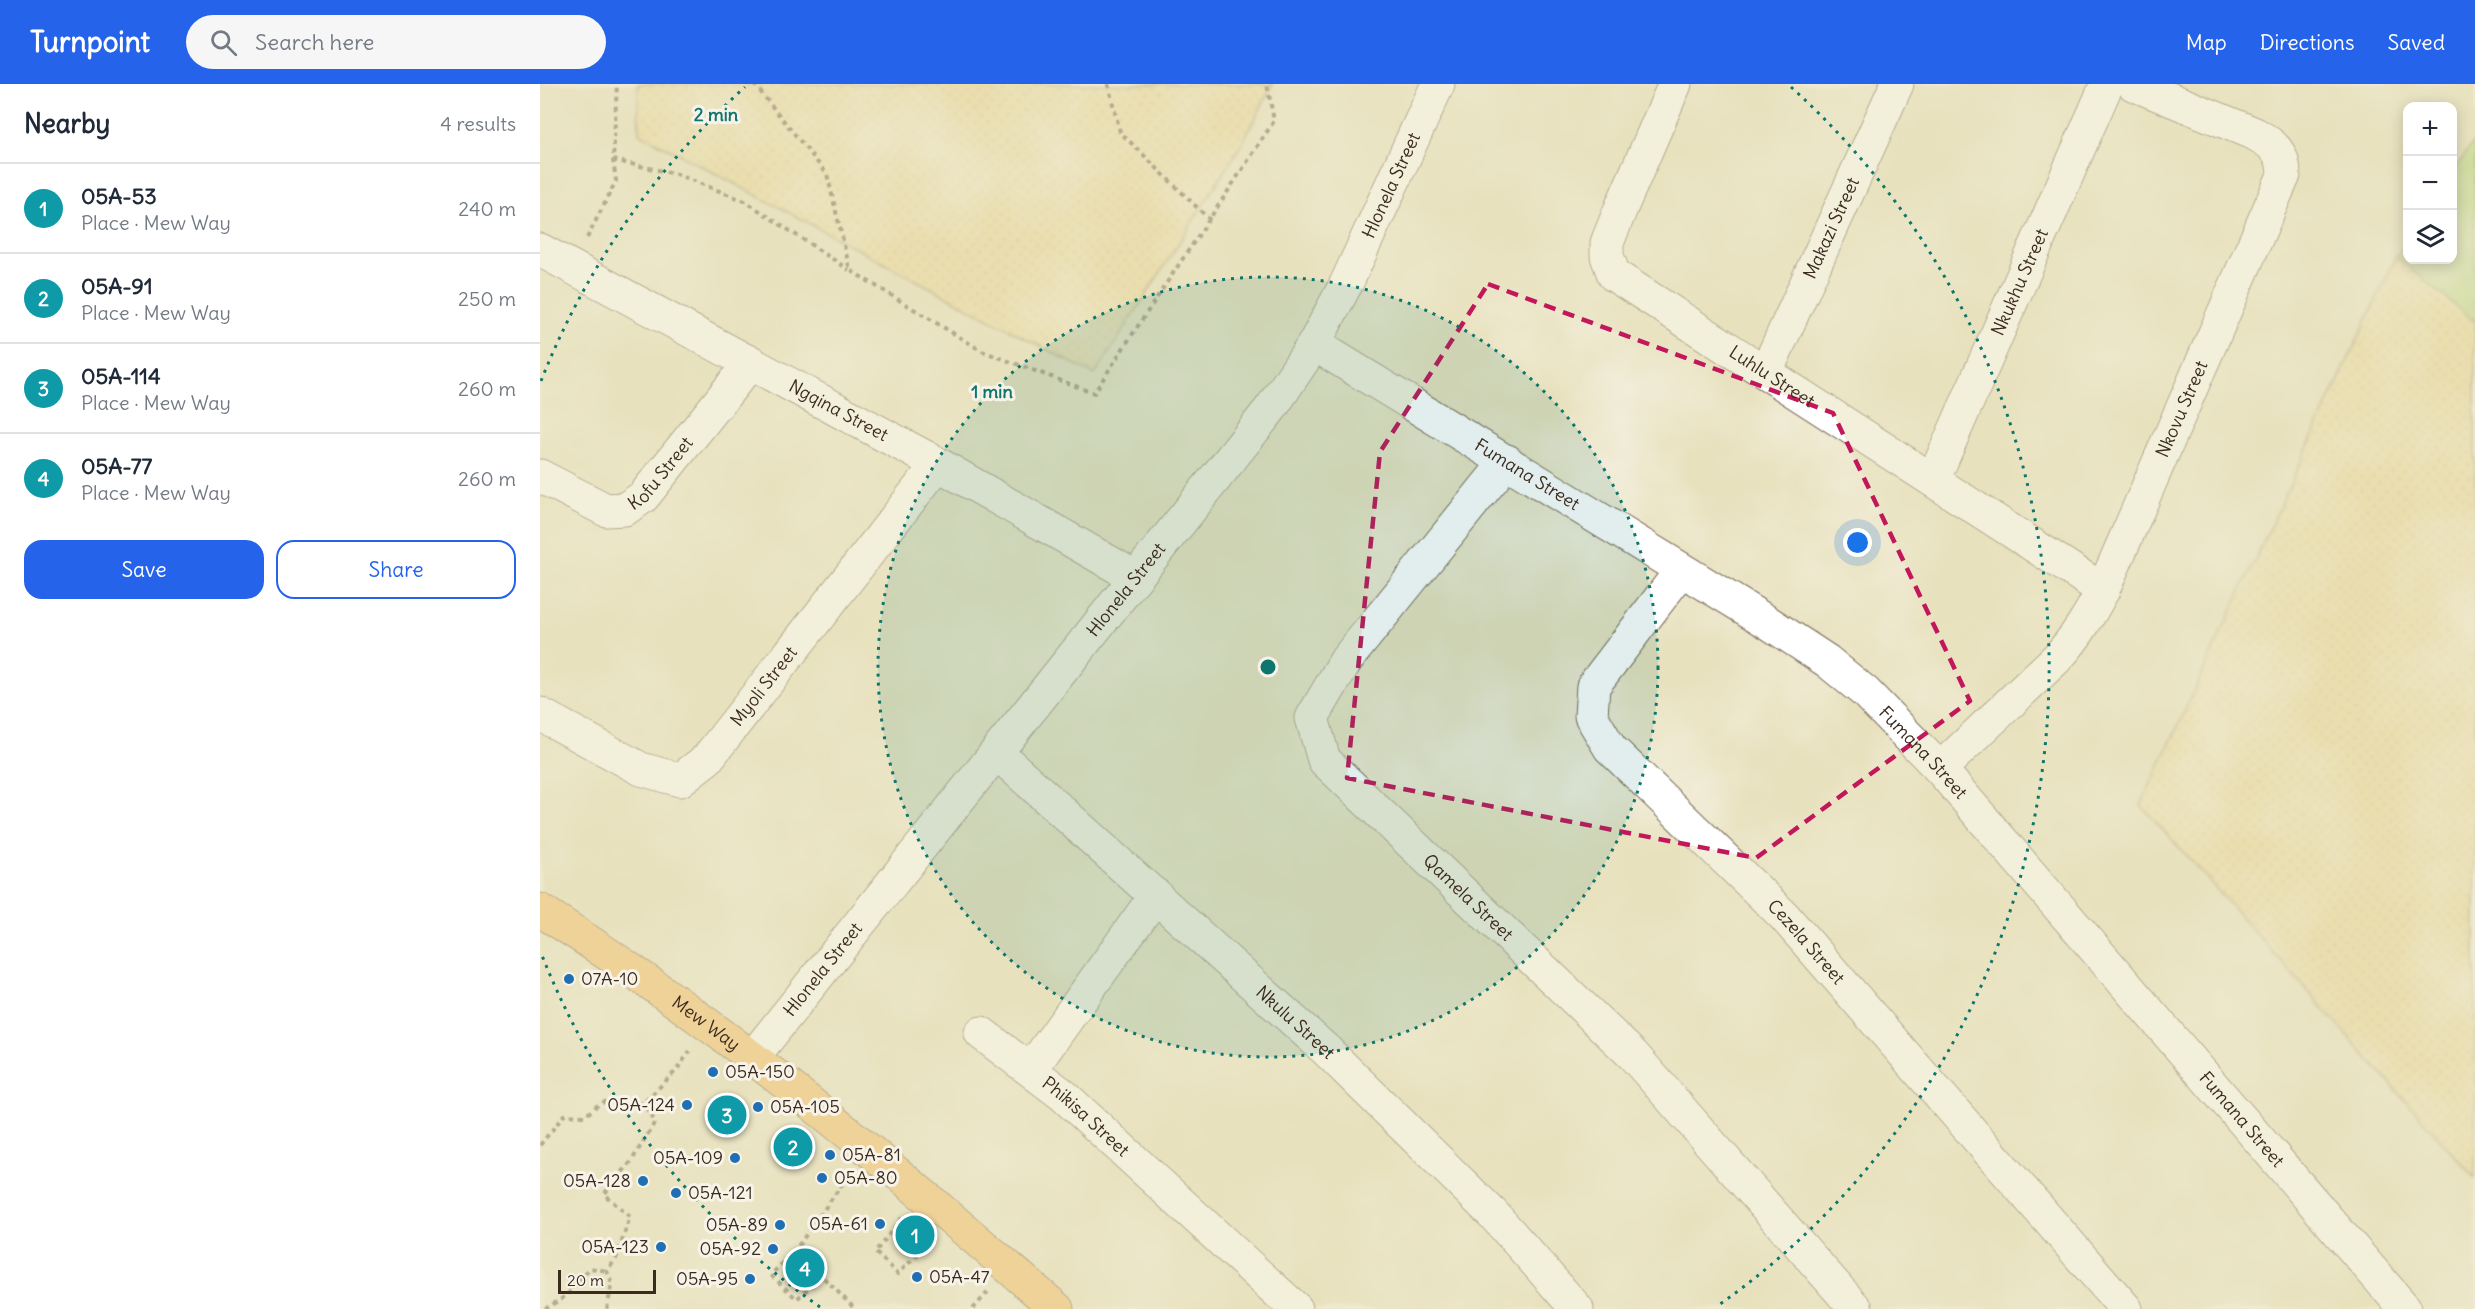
<!DOCTYPE html>
<html lang="en">
<head>
<meta charset="utf-8">
<style>
	:root { --surface:#fff; --page:#f6f6f7; --text:#1f2937; --muted:#747a83; --line:#e0e1e3; --accent:#2563eb }
	body { margin:0; font-family:Delius,sans-serif; background:var(--page); color:var(--text) }
	.controls { position:absolute; right:18px; top:18px; display:grid; overflow:hidden; border-radius:12px; box-shadow:0 3px 15px #0003 }
	.controls button { width:54px; height:54px; display:grid; place-items:center; padding:0; border:0; border-bottom:2px solid var(--line); background:var(--surface); color:var(--text); font:30px sans-serif }
	.scale { position:absolute; left:18px; bottom:15px; width:98px; box-sizing:border-box; padding-left:6px; border:3px solid #3b2a1e; border-top:0; font-size:16px; line-height:21px; white-space:nowrap; color:#3b2a1e; -webkit-text-stroke:4px #f7f3e8; paint-order:stroke }
	.you { position:absolute; left:1318px; top:459px; width:21px; height:21px; margin:-15px; border:4px solid #fff; border-radius:50%; background:#1a73e8; box-shadow:0 0 0 9px #1a73e833 }
	.badge { display:grid; place-items:center; width:39px; height:39px; border-radius:50%; background:var(--accent); color:#fff; font-size:20px; font-weight:700 }
	.pin { position:absolute; translate:-50% -50%; border:3px solid #fff; box-shadow:0 2px 6px #0006 }
	.list { margin:0; padding:0; list-style:none }
	h2 { display:flex; justify-content:space-between; align-items:center; height:78px; margin:0; padding:0 24px; font-size:26px }
	h2 small { font-size:20px; font-weight:400; color:var(--muted) }
	.list li { display:grid; grid-template-columns:39px 1fr auto; gap:18px; align-items:center; box-sizing:border-box; height:90px; padding:0 24px; border-top:2px solid var(--line) }
	.list b { display:block; font-size:22px; white-space:nowrap }
	.list p { margin:0; font-size:20px; white-space:nowrap; color:var(--muted) }
	.list em { font-size:20px; font-style:normal; color:var(--muted) }
	.actions { display:flex; gap:12px; padding:18px 24px }
	.actions a { flex:1; padding:14px 0; border:2px solid var(--accent); border-radius:18px; text-align:center; font-size:21px; color:var(--accent) }
	.actions .main { background:var(--accent); color:#fff }
	.icon { flex:none; width:33px; height:33px; fill:none; stroke:currentColor; stroke-width:2; stroke-linecap:round; stroke-linejoin:round }
	.map { position:relative; flex:none; width:1935px; height:1225px; overflow:hidden }
	header { display:flex; align-items:center; gap:36px; box-sizing:border-box; height:84px; padding:0 30px; background:var(--accent); color:#fff }
	header strong { font-size:28px }
	nav { display:flex; gap:33px; margin-inline-start:auto; font-size:21px }
	.search { width:420px; height:54px; background:var(--page); display:flex; align-items:center; gap:15px; box-sizing:border-box; padding:0 21px; border-radius:33px; color:var(--muted); font-size:22px }
	main { display:flex }
	aside { flex:1; background:var(--surface) }
	.map>svg:first-child { display:block }
</style>
</head>
<body>
<header>
<strong>Turnpoint</strong>
<div class="search"><svg class="icon" aria-label="search" viewBox="0 0 24 24"><circle cx="10" cy="10" r="6"/><path d="M15 15l6 6"/></svg>Search here</div>
<nav><a>Map</a><a>Directions</a><a>Saved</a></nav>
</header>
<main>
<aside>
<h2>Nearby<small>4 results</small></h2>
<ul class="list">
<li><span class="badge" style="background:#0f9aa8">1</span><div><b>05A-53</b><p>Place · Mew Way</p></div><em>240 m</em></li>
<li><span class="badge" style="background:#0f9aa8">2</span><div><b>05A-91</b><p>Place · Mew Way</p></div><em>250 m</em></li>
<li><span class="badge" style="background:#0f9aa8">3</span><div><b>05A-114</b><p>Place · Mew Way</p></div><em>260 m</em></li>
<li><span class="badge" style="background:#0f9aa8">4</span><div><b>05A-77</b><p>Place · Mew Way</p></div><em>260 m</em></li>
</ul>
<div class="actions"><a class="main">Save</a><a>Share</a></div>
</aside>
<div class="map">
<svg width="1935" height="1225" viewBox="0 0 1935 1225">
	<defs>
		<pattern id="sand-dots" width="8" height="8" patternUnits="userSpaceOnUse" patternTransform="scale(1.5)"><rect width="8" height="8" fill="#eeda9e"/><path d="M2 2h.1M6 6h.1" fill="none" stroke="#cdbb88" stroke-width="1.8" stroke-linecap="round"/></pattern>
	</defs>
	<rect width="100%" height="100%" fill="#f7f3e8"/>
	<filter id="ink" filterUnits="userSpaceOnUse"><feTurbulence type="fractalNoise" baseFrequency=".0167" numOctaves="2"/><feDisplacementMap in="SourceGraphic" scale="12" xChannelSelector="R" yChannelSelector="G"/><feConvolveMatrix kernelMatrix="1 2 1 2 8 2 1 2 1" color-interpolation-filters="sRGB"/></filter>
	<filter id="wash" filterUnits="userSpaceOnUse"><feTurbulence type="fractalNoise" baseFrequency=".008" numOctaves="4" result="noise"/><feDisplacementMap in="SourceGraphic" scale="24" xChannelSelector="R" yChannelSelector="G"/><feGaussianBlur stdDeviation="1.35" result="paint"/><feColorMatrix in="noise" values="0 0 0 0 0 0 0 0 0 0 0 0 0 0 0 0 0 1.4 0 .05"/><feComposite in="paint" operator="in"/></filter>
	<g filter="url(#wash)">
		<rect width="100%" height="100%" fill="#e8e1be"/>
		<path fill="#b5d77f" stroke="#78804e" stroke-width="1.5" d="M1935,55v183l-79,-65 11,-17 1,20h44l1,-88z"/>
		<path fill="url(#sand-dots)" stroke="#94825e" stroke-width="1.5" d="M98,0h635l-33,63 -145,228 -456,-242z
			M1856,173l79,65v856l-334,-373z"/>
	</g>
	<g filter="url(#ink)">
		<g fill="none" stroke-linecap="round" stroke-linejoin="round">
			<defs>
				<g id="minor">
					<path id="s1" d="M1135,0l-54,124 -14,35v13l7,19 489,315"/>
					<path id="s2" d="M0,166l398,214 197,113"/>
					<path id="s3" d="M774,260l455,279 58,38 38,31 75,77 465,540"/>
					<path id="s4" d="M1226,288l131,-288"/>
					<path id="s5" d="M967,377l-161,199 -34,58 12,42 309,295 223,254"/>
					<path id="s6" d="M0,392l66,34 19,-1 18,-12 108,-135"/>
					<path id="s7" d="M1393,396l174,-396"/>
					<path id="s8" d="M1141,487l-88,115 -2,30 19,32 174,168 342,393"/>
					<path id="s9" d="M0,630l101,55 39,11 27,-21 231,-295"/>
					<path id="s10" d="M457,669l329,297 168,165 83,94"/>
					<path id="s11" d="M1400,685l117,-111c20,-21 33,-44 46,-68l181,-415c0,-23 -11,-31 -29,-41l-122,-50"/>
					<path id="s12" d="M441,949l82,62 233,214"/>
					<path id="s13" d="M213,973l519,-650 42,-63 32,-60 92,-200"/>
					<path d="M491,985l125,-174"/>
				</g>
				<g id="major">
					<path id="s14" d="M0,826c185,116 352,256 517,399"/>
				</g>
			</defs>
			<use href="#minor" stroke="#786a56" stroke-width="35"/>
			<use href="#major" stroke="#786a56" stroke-width="35"/>
			<path stroke="#786a56" stroke-width="4" stroke-dasharray="4.5 4.5" stroke-linecap="butt" d="M214,0l73,90 23,96 132,81 112,42c59,-91 121,-181 180,-272l-7,-37
				M568,0l12,48 90,88
				M73,76l63,14 69,27 104,69
				M47,154l29,-57 -3,-21 4,-76
				M0,1061l24,-30 21,1 13,-11 9,-4 9,2h27l33,-32 14,-20
				M308,1092l-50,70 -27,29 26,24 25,-23 33,33
				M362,1134l-27,34 23,22 31,-31
				M5,1225l21,-13 24,-28 17,3
				M67,1225l5,-25 -5,-13 9,-12 14,-42 -26,-23 27,-32 24,-40 -12,-19
				M433,1225l15,-17"/>
			<use href="#minor" stroke="#fff" stroke-width="33"/>
			<use href="#major" stroke="#f8bf6c" stroke-width="33"/>
		</g>
	</g>
	<path d="M0 0H1935V1225H0ZM948,200l345,129 137,288 -214,157 -409,-80 33,-326z" fill="#e8e1be" fill-opacity=".55" fill-rule="evenodd"/>
	<path fill="none" stroke="#c2185b" stroke-width="4.5" stroke-dasharray="12 8" stroke-linejoin="round" d="M948,200l345,129 137,288 -214,157 -409,-80 33,-326z"/>
	<circle cx="728" cy="583" r="390" fill="#0f766e" fill-opacity=".12"/>
	<g fill="none" stroke="#0f766e" stroke-width="3" stroke-dasharray="3 6">
		<circle cx="728" cy="583" r="390"/>
		<path d="M280 1223A781 781 0 0 1 1 869M1 297A781 781 0 0 1 205 3M1251 3A781 781 0 0 1 1176 1223"/>
	</g>
	<g fill="#1f6fb2" stroke="#f7f3e8" stroke-width="2">
		<circle cx="29" cy="895" r="6"/>
		<circle cx="173" cy="988" r="6"/>
		<circle cx="147" cy="1021" r="6"/>
		<circle cx="218" cy="1023" r="6"/>
		<circle cx="290" cy="1071" r="6"/>
		<circle cx="195" cy="1074" r="6"/>
		<circle cx="282" cy="1094" r="6"/>
		<circle cx="103" cy="1097" r="6"/>
		<circle cx="136" cy="1109" r="6"/>
		<circle cx="340" cy="1140" r="6"/>
		<circle cx="240" cy="1141" r="6"/>
		<circle cx="121" cy="1163" r="6"/>
		<circle cx="233" cy="1165" r="6"/>
		<circle cx="377" cy="1193" r="6"/>
		<circle cx="210" cy="1195" r="6"/>
	</g>
	<g text-anchor="middle" stroke-width="6" stroke-linejoin="round" paint-order="stroke">
		<g font-size="18" fill="#3b2a1e" stroke="#f7f3e8">
			<text dy="6" stroke="none"><textPath href="#s13" startOffset="1084">Hlonela Street</textPath></text>
			<text dy="6" stroke="none"><textPath href="#s4" startOffset="158">Makazi Street</textPath></text>
			<text dy="6" stroke="none"><textPath href="#s7" startOffset="216">Nkukhu Street</textPath></text>
			<text dy="6" stroke="none"><textPath href="#s1" startOffset="394">Luhlu Street</textPath></text>
			<text dy="6" stroke="none"><textPath href="#s11" startOffset="441">Nkovu Street</textPath></text>
			<text dy="6" stroke="none"><textPath href="#s2" startOffset="339">Ngqina Street</textPath></text>
			<text dy="6" stroke="none"><textPath href="#s6" startOffset="144">Kofu Street</textPath></text>
			<text dy="6" stroke="none"><textPath href="#s3" startOffset="250">Fumana Street</textPath></text>
			<text dy="6" stroke="none"><textPath href="#s13" startOffset="598">Hlonela Street</textPath></text>
			<text dy="6" stroke="none"><textPath href="#s9" startOffset="282">Myoli Street</textPath></text>
			<text dy="6" stroke="none"><textPath href="#s3" startOffset="736">Fumana Street</textPath></text>
			<text dy="6" stroke="none"><textPath href="#s5" startOffset="566">Qamela Street</textPath></text>
			<text dy="6" stroke="none"><textPath href="#s8" startOffset="488">Cezela Street</textPath></text>
			<text dy="6" stroke="none"><textPath href="#s13" startOffset="112">Hlonela Street</textPath></text>
			<text dy="6" stroke="none"><textPath href="#s10" startOffset="402">Nkulu Street</textPath></text>
			<text dy="6" stroke="none"><textPath href="#s14" startOffset="201">Mew Way</textPath></text>
			<text dy="6" stroke="none"><textPath href="#s12" startOffset="134">Phikisa Street</textPath></text>
			<text dy="6" stroke="none"><textPath href="#s3" startOffset="1222">Fumana Street</textPath></text>
		</g>
		<g font-size="18" fill="#3b2a1e" stroke="#f7f3e8" text-anchor="end">
			<text x="41" y="901" text-anchor="start">07A-10</text>
			<text x="185" y="994" text-anchor="start">05A-150</text>
			<text x="135" y="1027">05A-124</text>
			<text x="230" y="1029" text-anchor="start">05A-105</text>
			<text x="302" y="1077" text-anchor="start">05A-81</text>
			<text x="183" y="1080">05A-109</text>
			<text x="294" y="1100" text-anchor="start">05A-80</text>
			<text x="91" y="1103">05A-128</text>
			<text x="148" y="1115" text-anchor="start">05A-121</text>
			<text x="328" y="1146">05A-61</text>
			<text x="228" y="1147">05A-89</text>
			<text x="109" y="1169">05A-123</text>
			<text x="221" y="1171">05A-92</text>
			<text x="389" y="1199" text-anchor="start">05A-47</text>
			<text x="198" y="1201">05A-95</text>
		</g>
	</g>
	<circle cx="728" cy="583" r="9" fill="#0f766e" stroke="#f7f3e8" stroke-width="3"/>
	<g font-size="18" text-anchor="middle" font-weight="bold" fill="#0f766e" stroke="#f7f3e8" stroke-width="6" stroke-linejoin="round" paint-order="stroke">
		<text x="176" y="37">2 min</text>
		<text x="452" y="314">1 min</text>
	</g>
</svg>
<div class="controls">
<button>+</button>
<button>−</button>
<button><svg class="icon" aria-label="layers" viewBox="0 0 24 24"><path d="M12 4l9 5-9 5-9-5zM3 14l9 5 9-5"/></svg></button>
</div>
<div class="scale">20 m</div>
<div class="you"></div>
<div class="pin badge" style="left:375px;top:1151px;background:#0f9aa8">1</div>
<div class="pin badge" style="left:253px;top:1063px;background:#0f9aa8">2</div>
<div class="pin badge" style="left:187px;top:1031px;background:#0f9aa8">3</div>
<div class="pin badge" style="left:265px;top:1184px;background:#0f9aa8">4</div>
</div>
</main>
</body>
</html>
